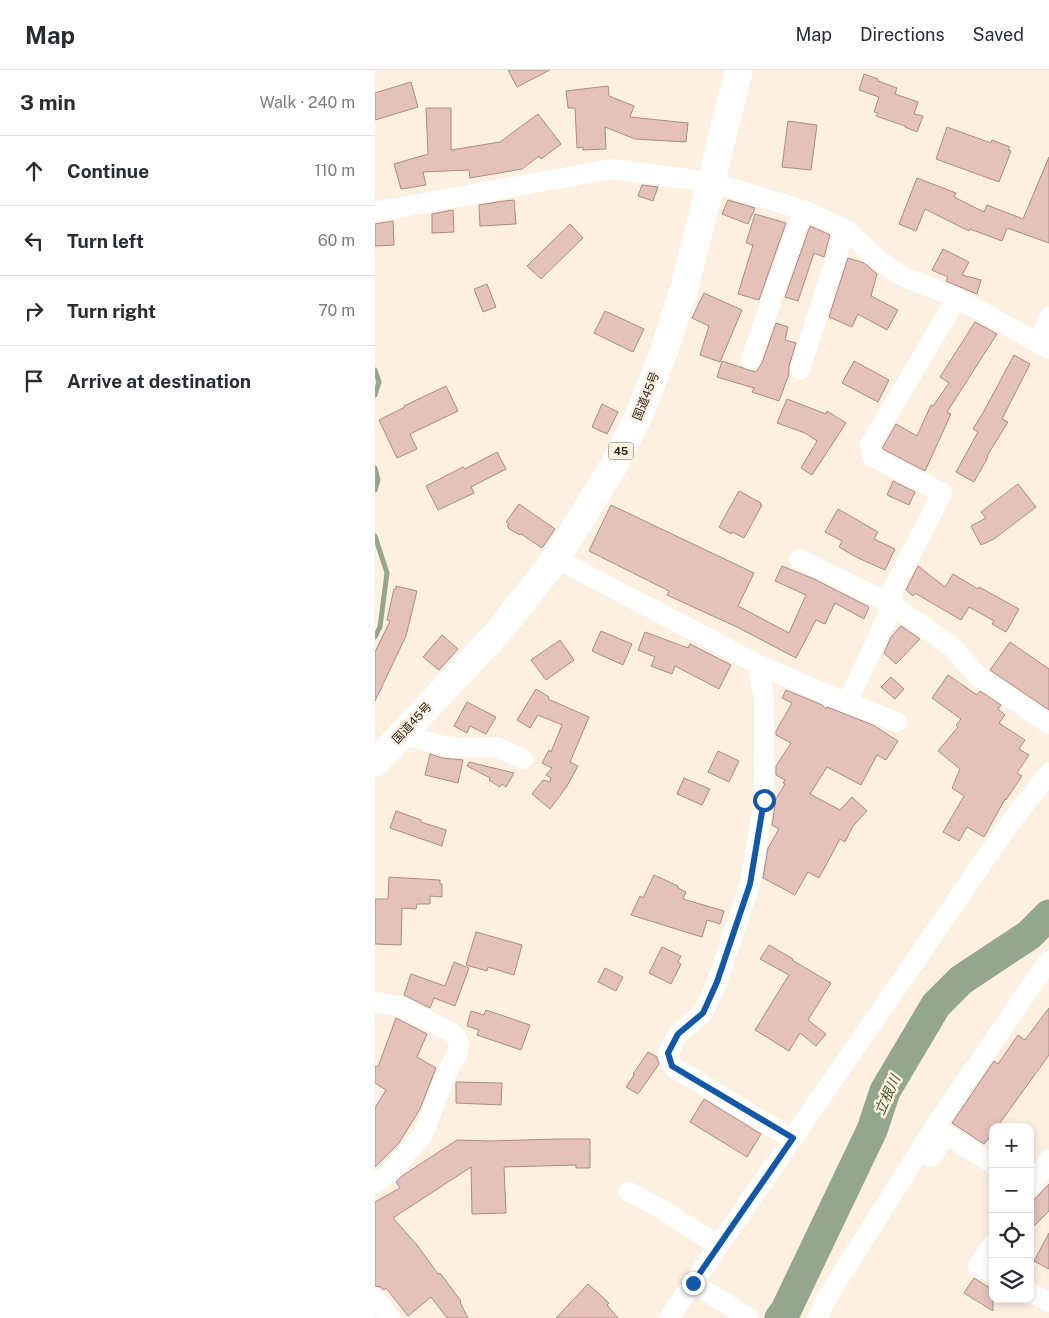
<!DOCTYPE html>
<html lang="en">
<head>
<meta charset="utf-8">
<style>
	:root { --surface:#fff; --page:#f2f2f3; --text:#2b2b33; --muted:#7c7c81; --line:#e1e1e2 }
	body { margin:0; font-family:"Public Sans","Noto Sans JP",sans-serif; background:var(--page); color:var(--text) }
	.controls { position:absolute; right:15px; bottom:15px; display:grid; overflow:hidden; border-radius:10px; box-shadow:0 2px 8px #0003 }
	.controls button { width:45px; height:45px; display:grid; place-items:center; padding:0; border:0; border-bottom:1px solid var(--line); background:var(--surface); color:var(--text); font:25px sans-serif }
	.stop { position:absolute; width:15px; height:15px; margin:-11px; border:4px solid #1358a7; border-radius:50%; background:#fff }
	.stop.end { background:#1358a7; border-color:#fff; box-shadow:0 1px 5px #0008 }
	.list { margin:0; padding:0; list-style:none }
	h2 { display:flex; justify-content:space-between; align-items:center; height:65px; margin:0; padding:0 20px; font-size:21px }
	h2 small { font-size:16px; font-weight:400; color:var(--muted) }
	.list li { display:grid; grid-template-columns:32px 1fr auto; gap:15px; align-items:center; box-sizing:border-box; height:70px; padding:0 20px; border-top:1px solid var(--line) }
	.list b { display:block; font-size:19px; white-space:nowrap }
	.list em { font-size:16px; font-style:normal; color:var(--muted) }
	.icon { flex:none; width:28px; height:28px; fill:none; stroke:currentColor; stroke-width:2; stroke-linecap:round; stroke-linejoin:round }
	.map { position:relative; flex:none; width:674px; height:1248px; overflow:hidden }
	header { display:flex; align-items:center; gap:30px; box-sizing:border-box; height:70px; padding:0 25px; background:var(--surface); border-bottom:1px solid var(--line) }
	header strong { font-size:24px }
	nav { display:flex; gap:28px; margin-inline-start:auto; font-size:18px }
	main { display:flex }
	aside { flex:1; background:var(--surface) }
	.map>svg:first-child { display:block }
</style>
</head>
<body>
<header>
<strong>Map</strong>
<nav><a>Map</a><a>Directions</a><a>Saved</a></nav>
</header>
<main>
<aside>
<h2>3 min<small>Walk · 240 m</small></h2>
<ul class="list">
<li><svg class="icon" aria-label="ahead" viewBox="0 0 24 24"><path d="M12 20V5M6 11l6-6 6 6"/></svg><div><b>Continue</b></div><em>110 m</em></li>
<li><svg class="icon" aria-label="left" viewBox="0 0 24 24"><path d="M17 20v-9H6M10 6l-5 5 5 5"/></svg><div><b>Turn left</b></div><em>60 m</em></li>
<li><svg class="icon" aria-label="right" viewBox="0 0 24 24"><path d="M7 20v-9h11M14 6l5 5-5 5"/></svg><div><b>Turn right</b></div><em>70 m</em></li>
<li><svg class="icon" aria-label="arrive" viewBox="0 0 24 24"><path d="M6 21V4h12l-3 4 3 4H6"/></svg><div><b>Arrive at destination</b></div></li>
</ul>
</aside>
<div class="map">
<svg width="674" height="1248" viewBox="0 0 674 1248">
	<rect width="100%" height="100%" fill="#fef0e1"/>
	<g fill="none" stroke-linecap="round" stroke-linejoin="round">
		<path stroke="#94a68d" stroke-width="5" d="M0,300l4,12 -4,13
			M0,398l3,12 -3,10
			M0,466l12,37 -7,54 -5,10"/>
		<path stroke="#94a68d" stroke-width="31" d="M405,1248l6,-8 86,-180 13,-39 51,-86 25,-25 68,-45 20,-20"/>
	</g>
	<path fill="#e4c2ba" stroke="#ab8b84" d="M133,0h42l-33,17z
		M489,4l14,5v2l19,7 -2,6 23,8 -4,12 9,2 -6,16 -12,-5v-1l-29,-10 2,-3 -4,-1 5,-15 -20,-7z
		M36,12l7,25 -43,13v-27z
		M233,16l1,10 25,10 -4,11 58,6 -2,19 -51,-3 -30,-12 1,22 -23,1v-3l-6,1 -2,-40h-7l-2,-17z
		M51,38h25v42l49,-8 38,-28 23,30 -20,15 -2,-3 -17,13 -52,9 -1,-8 -46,2 3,13 -25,4 -7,-25 34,-10z
		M413,51l29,4 -6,45 -29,-3z
		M572,57l44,16 1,-3 18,7 -2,3 3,1 -12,31 -63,-23z
		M674,87v86l-42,-15 -5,13 -32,-12 -1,2 -44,-22 -9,22 -17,-7 18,-46 39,15 -2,4 30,15 3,-7 36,14z
		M267,115l16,2 -5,14 -15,-5z
		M139,130l2,24 -36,2 -1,-21 25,-4z
		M353,130l27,8 -7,16 -26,-10z
		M78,140l1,22 -22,1v-19z
		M380,144l31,9 -27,77 -21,-6 15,-49 -7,-2z
		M18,151l1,24 -19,1v-22z
		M195,154l13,14 -42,41 -14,-13z
		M435,156l20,9 -6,22 -10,-4 -16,48 -13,-4z
		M568,179l26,13 -7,13 19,5 -4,14 -31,-13 2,-4 -16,-7z
		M473,188l16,5 13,11 -6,22 27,14 -11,20 -29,-16 -6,13 -23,-10z
		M112,214l9,23 -13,5 -9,-23z
		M329,223l38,17 -22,52 -20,-7 9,-29 -17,-8z
		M230,241l39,18 -11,23 -39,-19z
		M600,252l22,12 -50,78 4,2 -26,57 -42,-22v-2l13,-23 21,12 14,-31 2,1 16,-23 -9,-6z
		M401,253l12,4 -3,13 11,3 -7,23v8l-10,27 -27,-9 2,-4 -37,-11 5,-16 21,7 5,2 8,2 6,-9z
		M639,285l16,9 -28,55 6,3 -21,34 1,1 -14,25 -18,-10 22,-40 -5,-3 11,-18z
		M479,291l35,19 -11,22 -36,-19z
		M71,316l12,25 -48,23 7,15 -20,9 -18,-38 26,-13 -1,-1z
		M412,329l39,15 1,-3 19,12 -34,52 -11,-7 16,-27 -12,-8 -28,-10z
		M227,334l16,8 -11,22 -15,-7z
		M122,382l9,17 -35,18 3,6 -36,17 -12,-24 37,-19 2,2z
		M518,411l22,11 -6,13 -22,-10z
		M643,414l18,23 -42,32 -13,6 -10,-19 15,-8 -5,-6z
		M364,421l22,12 -1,2h2l-18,33 -12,-6 -1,2 -12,-7z
		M144,434l36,25 -13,19 -21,-14 -1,1 -12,-7 1,-1 -2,-1 2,-2 -3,-2z
		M236,435l143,68 -16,33 51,27 17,-38 -31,-14 7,-15 32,13 55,28 -5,12 -29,-16 -10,21 -9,-4 -20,38 -57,-30 -72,-33 2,-4 -80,-40z
		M463,439l40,23 -4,7 21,10 -10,21 -29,-13 -17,-10 3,-6 -17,-9z
		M543,496l27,21 8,-13 25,15 1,-2 40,22 -13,23 -14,-8 2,-3 -25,-14 -8,13 -46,-27 -2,3 -7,-6z
		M21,516l21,5 -11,45 -31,65v-49l15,-31 -3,-1 7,-31h2z
		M526,556l19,13 -24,25 -12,-11 7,-16z
		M226,561l31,13 -9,21 -31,-14z
		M270,562l43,16 2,-4 41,21 -12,24 -44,-23 -3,8 -21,-8 4,-9 -17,-7z
		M67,565l16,14 -19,21 -16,-13z
		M185,570l14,20 -28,20 -15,-20z
		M635,572l39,27v41l-59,-40z
		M573,605l29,20 3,-4 21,14 -3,4 7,6 -6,8 26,17 -6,9 10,6 -12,18 5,3 -16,24 -1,-1 -21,38 -17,-10 -8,14 -16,-9 21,-36 -12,-8 8,-19 -22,-18 20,-24 -2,-2 5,-6 -29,-21z
		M516,607l13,12 -9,10 -14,-12z
		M161,619l13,8 -1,2 41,18 -19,45 8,4 -11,20 -17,23 -18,-15 11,-14 7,2 1,-4 -5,-3 6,-7 -10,-5 7,-13 2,2 11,-27 -24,-10 -8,13 -13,-8z
		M411,620l36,15 4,4 1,-2 46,18 25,16 -12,19 -9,-5 -16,30 -34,-18 -17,27 30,16 12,-13 15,14 -14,15 -8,16 -5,-3 -21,39 -11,-6 -13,23 -32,-17 5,-30 11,-19 -7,-4 4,-26 9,-15 -2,-1 2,-3 -9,-5v-9l15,-23 -15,-8v-4l16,-28 -10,-5z
		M92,632l29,15 -10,17 -16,-8 -3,7 -13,-7z
		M343,681l21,10 -10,21 -21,-10z
		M55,684l12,4 21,2 -5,23 -33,-8z
		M94,692l45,11 -8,14 -4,-3 -2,3 -11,-7 1,-2 -23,-12z
		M309,708l26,11 -8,16 -25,-11z
		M21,741l25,9v2l25,8 -4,16 -52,-18z
		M279,805l24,11v2l8,4 -3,7 41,12 -4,13 -13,-4 -5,17 -71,-22 9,-19 3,2z
		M14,807l51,3v4h2v13l-12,-1v8h-13l-1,5 -14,-1 -1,37 -26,-1v-45h13z
		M101,862l46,13 -8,30 -26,-8 -1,4 -21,-6z
		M394,875l24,14 -1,1 39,23 -23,37 18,14 -10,12 -16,-13 -11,18 -34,-21 34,-55 -29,-16z
		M287,877l19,9 -3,6 3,2 -10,20 -22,-11z
		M79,892l15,6 -14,38 -21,-8 -4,10 -26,-13 7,-21 34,12z
		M230,898l18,9 -7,14 -18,-9z
		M674,938v47l-52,72h-4v6l-9,11 -32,-21 42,-62 4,3 20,-29 7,5z
		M111,940l44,15 -9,25 -44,-15 2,-5 -12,-4 4,-15 13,4z
		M21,948l31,16 -10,23 19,11 -16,41 -21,34 -24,24v-59l11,-18 -11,-7v-17l3,1z
		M273,982l9,5 2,7 -21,30 -12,-7 8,-12 -1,-1z
		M81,1012l46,1 -1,22 -45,-2z
		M329,1029l57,35 -14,23 -57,-35z
		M182,1069h33v29h-14v-3l-72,2 2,46 -34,1 -1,-47 -78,51 24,27 21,29 2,-1 21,28 -1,1 8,16h-21l-16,-21 -23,19 -22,-28 -2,2 -4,-3 -5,-1v-84l25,-14 -4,-6 6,-6 55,-36 32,1z
		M674,1114v27l-19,19v-26z
		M674,1163v36l-15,-8z
		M599,1208l19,12v21l-29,-18z
		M213,1214l21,19 -2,2 11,13h-62z"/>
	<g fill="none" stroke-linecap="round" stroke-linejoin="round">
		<path stroke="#fff" stroke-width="20" d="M0,142l237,-43 99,13 92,28 42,19 37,34 18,12 57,23 92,51
			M664,273l10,-26
			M376,289l52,-149
			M425,300l45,-141
			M180,488l202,106 7,32v104l-14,84 -33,98 -14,31 -25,21 -10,19 4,13 120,73
			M424,489l94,46 59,42 25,28 72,49
			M382,594l90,39 46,-98 -1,-14 50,-98 -69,-36 -3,-12 87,-147
			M472,633l50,19
			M27,664l42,12 13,2 39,-1 27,12
			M0,932l24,4 52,26 6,6 2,7 -1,7 -12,22 -23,61 -36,40 -12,9
			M556,1087l15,-23 47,30
			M655,1118l19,-28
			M254,1122l34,18 56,36
			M618,1174l-15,22 15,7
			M318,1213l56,35
			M655,1222l19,10
			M0,1228l15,20
			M294,1248l339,-492 41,-53
			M443,1248l7,-17 111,-176 113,-165"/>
		<path stroke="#fff" stroke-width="28" d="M0,693l124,-132 52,-66 33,-51 30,-49 26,-52 25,-65 20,-62 54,-216"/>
	</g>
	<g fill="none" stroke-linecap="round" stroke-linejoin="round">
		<path stroke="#1358a7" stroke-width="6" d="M318,1213l100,-145 -121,-72 -4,-13 10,-19 25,-21 14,-31 33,-98 14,-84"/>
	</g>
	<g text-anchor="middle" stroke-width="5" stroke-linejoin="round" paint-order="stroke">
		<rect fill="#fef0e1" stroke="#6c6257" stroke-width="1" x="233.5" y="372.5" width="25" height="17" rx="4"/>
		<g font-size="11" font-weight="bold" fill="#2d251c">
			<text x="246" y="385">45</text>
		</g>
		<g font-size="12" fill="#2d251c" stroke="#fef0e1">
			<text transform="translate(271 326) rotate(-68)" y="4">国道45号</text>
			<text transform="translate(37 653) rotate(-47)" y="4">国道45号</text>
		</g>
		<g font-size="14" font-style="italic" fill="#405c35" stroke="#fef0e1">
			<text transform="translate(512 1025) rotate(-66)" y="5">立根川</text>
		</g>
	</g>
</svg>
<div class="controls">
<button>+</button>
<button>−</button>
<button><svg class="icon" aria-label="locate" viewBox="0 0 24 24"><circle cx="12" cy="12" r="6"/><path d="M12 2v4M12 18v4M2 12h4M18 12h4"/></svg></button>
<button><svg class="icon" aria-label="layers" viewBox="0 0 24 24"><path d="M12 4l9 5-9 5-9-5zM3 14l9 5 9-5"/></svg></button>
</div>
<div class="stop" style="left:389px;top:730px"></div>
<div class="stop end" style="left:318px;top:1213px"></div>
</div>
</main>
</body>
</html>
